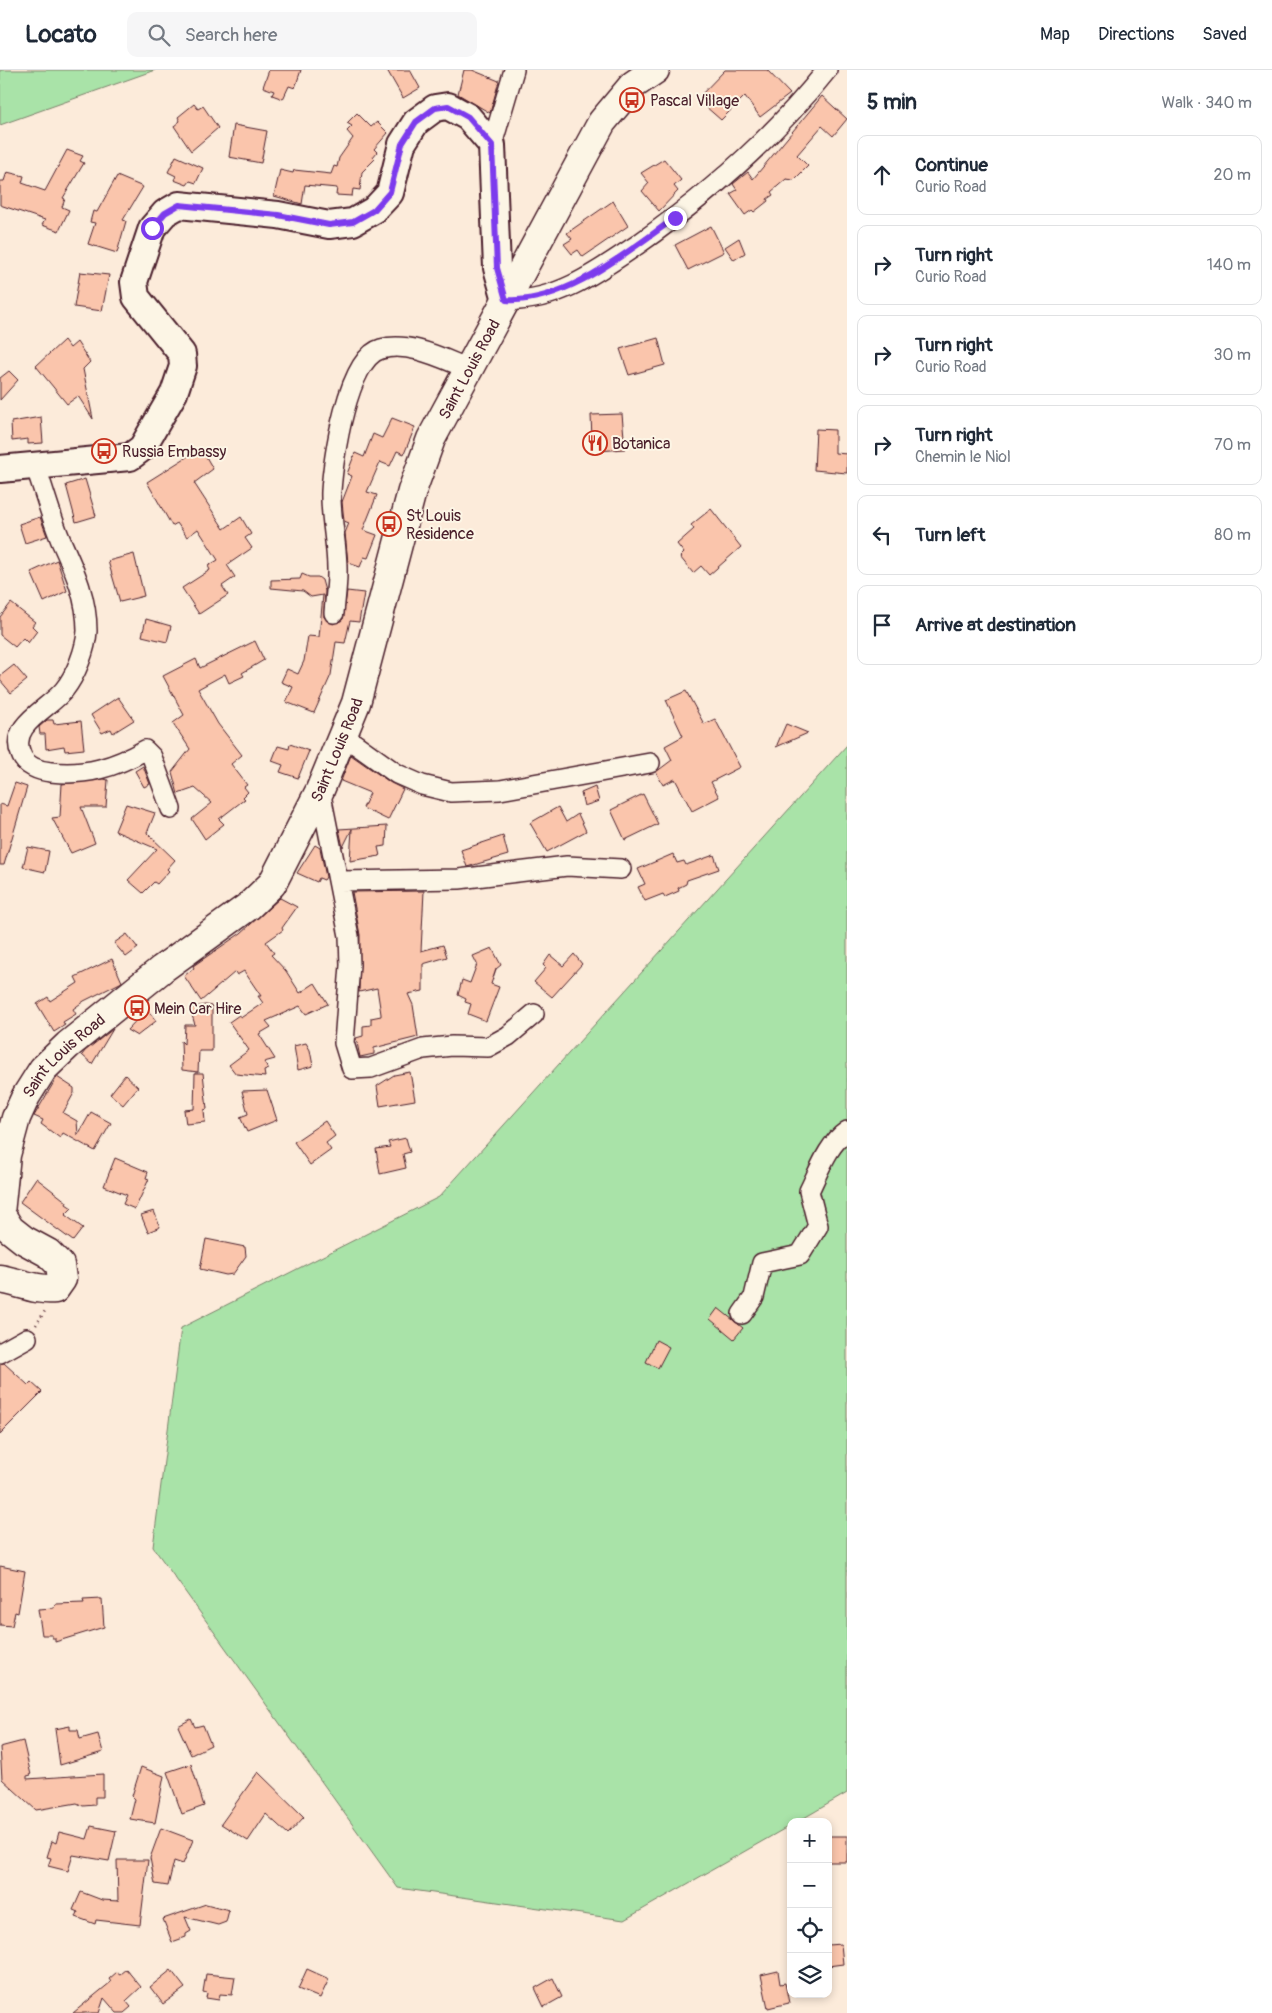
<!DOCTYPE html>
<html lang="en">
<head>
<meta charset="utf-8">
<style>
	:root { --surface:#fff; --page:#f6f6f7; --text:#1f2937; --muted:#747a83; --line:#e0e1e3 }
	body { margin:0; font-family:Pangolin,sans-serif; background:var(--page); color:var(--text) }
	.controls { position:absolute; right:15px; bottom:15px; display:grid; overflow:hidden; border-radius:10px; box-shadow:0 2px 8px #0003 }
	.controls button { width:45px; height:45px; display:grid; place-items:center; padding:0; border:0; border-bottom:1px solid var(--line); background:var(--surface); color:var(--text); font:25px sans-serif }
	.stop { position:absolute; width:15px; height:15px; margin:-11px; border:4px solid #7c3aed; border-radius:50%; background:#fff }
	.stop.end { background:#7c3aed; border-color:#fff; box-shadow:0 1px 5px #0008 }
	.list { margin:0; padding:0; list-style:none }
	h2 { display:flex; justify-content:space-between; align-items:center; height:65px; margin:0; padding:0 20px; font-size:21px }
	h2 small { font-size:16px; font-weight:400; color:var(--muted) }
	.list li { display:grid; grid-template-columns:32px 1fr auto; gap:15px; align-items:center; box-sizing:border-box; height:80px; margin:0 10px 10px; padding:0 10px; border:1px solid var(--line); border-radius:10px }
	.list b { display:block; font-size:19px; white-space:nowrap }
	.list p { margin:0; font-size:16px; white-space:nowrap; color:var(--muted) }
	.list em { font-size:16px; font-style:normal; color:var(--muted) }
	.icon { flex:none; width:28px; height:28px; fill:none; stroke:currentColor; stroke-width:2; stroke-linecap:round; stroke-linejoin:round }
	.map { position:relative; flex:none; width:847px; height:1943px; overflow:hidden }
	header { display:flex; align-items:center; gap:30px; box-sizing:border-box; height:70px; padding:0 25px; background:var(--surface); border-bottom:1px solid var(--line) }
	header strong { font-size:24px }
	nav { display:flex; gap:28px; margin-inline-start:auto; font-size:18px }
	.search { width:350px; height:45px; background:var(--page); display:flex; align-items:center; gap:12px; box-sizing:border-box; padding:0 18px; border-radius:10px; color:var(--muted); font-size:19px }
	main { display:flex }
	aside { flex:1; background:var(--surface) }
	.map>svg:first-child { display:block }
</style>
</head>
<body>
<header>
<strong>Locato</strong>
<div class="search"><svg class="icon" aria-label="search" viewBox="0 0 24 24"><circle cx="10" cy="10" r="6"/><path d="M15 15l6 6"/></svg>Search here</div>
<nav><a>Map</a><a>Directions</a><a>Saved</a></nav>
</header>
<main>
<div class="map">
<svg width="847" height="1943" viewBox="0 0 847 1943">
	<rect width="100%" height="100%" fill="#fcebda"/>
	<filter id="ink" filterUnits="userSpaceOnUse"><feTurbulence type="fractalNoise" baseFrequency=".02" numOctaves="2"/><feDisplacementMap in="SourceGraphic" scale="10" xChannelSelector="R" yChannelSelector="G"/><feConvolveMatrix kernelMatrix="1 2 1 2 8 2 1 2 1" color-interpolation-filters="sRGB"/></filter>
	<g filter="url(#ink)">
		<path fill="#a9e3a8" stroke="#7a816a" d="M0,0h155l-155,55z
			M847,675v1048l-50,29h-6v3l-167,95 -226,-32 -245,-341 28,-219 258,-131z"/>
		<path fill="#fac5ac" stroke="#4a1f2b" d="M269,0h32l-6,18 -6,-2 -6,13 -11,-4 2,-4 -11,-4z
			M387,0h23l10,18 -17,10z
			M464,0h8l27,11 -9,32 -32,-19z
			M725,0h42l23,24 -30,23 -15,-21 -24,24 -24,-21z
			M822,26l25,23 -14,17 -11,-10 -25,29 11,11 -14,14 -8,-1 -15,13 2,3 -6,4 1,2 -14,11 -2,-2 -7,5 -15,-21 7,-4 -4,-6 15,-12 5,7z
			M194,34l4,5 5,-3 15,22 -27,23 -17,-25 6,-5 -2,-4z
			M357,43l14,14 6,-5 11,11 -14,16 3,3 -4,5 2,2 -13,13 -2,18 -7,-1 -1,7 -16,-1 1,-7 -32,-3 -3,19 -28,-8 6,-26 13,3 1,-3 37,4 3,-8 3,1 2,-9 14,-20 -6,-7 5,-5 -5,-3z
			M234,55l33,6 -6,32 -32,-6z
			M67,80l16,6 -3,5 4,2 -21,35 2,1 -3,8 7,3 -10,21 -17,-6 3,-5 -45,-15v-24h4l3,-9 17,4 -2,7 23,8z
			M176,86l27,12 -7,15 -6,-2 -3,4 -13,-5 2,-4 -8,-4z
			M664,89l17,21 -7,6 4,5 -19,20 -17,-20 7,-8 -8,-10z
			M117,106l26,11 -20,33 3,1 -9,32 -29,-9 7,-21 -5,-1 3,-11 4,1z
			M613,131l15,25 -45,31 -5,-7 -6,4 -8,-10 8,-5 -5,-6z
			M711,156l13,26 -36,18 -13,-25z
			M739,168l6,15 -11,7 -9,-13z
			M80,202l29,3 -7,36 -28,-4z
			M658,268l7,27 -36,10 -9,-26z
			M64,270l6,8 7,-6 13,20 -7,7 10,50 -15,-23 -11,8 -31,-38z
			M9,301l9,9 -18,20v-22z
			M622,344l3,35 -27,2 -1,-12h-5l-1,-24z
			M41,347l2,26 -15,1v-5l-16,2 -1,-19z
			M392,348l23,9 -11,27 -7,-3 -7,15 -10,-4 -13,30 10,3 -14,35 14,5 -9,23 -4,-1 -4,10 -12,-4 -3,-30 4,-10 -5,-2 -2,-19 10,-26 -5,-2 8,-21 9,4 9,-23 9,4z
			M816,359l19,1v23l12,1v19l-33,-3z
			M201,378l12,21 -19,14 30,46 17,-12 10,17 -6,4 7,10 -25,17 8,12 -13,9 6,9 -29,19 -17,-26 28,-18 -2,-4 10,-6 -20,-31 -11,8 -10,-14 -5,3 -25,-44z
			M85,409l11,37 -20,6 -10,-37z
			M711,439l30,38 -32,28 -8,-9 -8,7 -13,-16 4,-4 -7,-9 17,-15 -3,-4z
			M40,447l7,19 -22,7 -6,-19z
			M134,484l10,42 -24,6 -12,-41z
			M57,490l10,31 -23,11 -13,-30z
			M302,504l7,3h9l4,3 3,11 -1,26 9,7 10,-5 4,-28 17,2 -5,29 -9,-1 -5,22 -9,-1 -5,33 -17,38 -28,-11 7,-15 -12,-5 6,-13 11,5 6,-13 4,-25 11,1 4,-42 -12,2 -8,-6 -32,-3v-8l29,-1z
			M11,533l24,19 -3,4 5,5 -9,12 -5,-5 -8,9 -15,-12v-18z
			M146,549l25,7 -4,16 -25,-6z
			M255,571l9,19 -22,13 2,3 -15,7 -4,-9 -27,15 20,35 24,31 -11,9 16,21 -3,2 4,5 -5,5 2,2 -26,20 5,5 -19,15 -13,-20 20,-16 -17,-15 -17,6 -6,-22 18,-23 -17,-26 11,-8 -21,-39 33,-17 4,9z
			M14,595l13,15 -16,13 -11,-13v-4z
			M686,621l18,33 11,-5 25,48 -29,15 8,15 -27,14 -17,-32 -12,6 -7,-13 16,-12 -7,-14 18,-10 -17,-36z
			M118,627l16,23 -21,13 -2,-4 -9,4 -11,-18z
			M47,650h6l1,4 27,-3 3,28 -19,2 -1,-5 -18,3 -1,-15h-5l-1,-7z
			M786,654l22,9 -32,14z
			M290,674l19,7 -11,27 -18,-6 3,-7 -11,-4 6,-15 11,3z
			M351,685l40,28 12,6 -15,31 -25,-12 7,-15 -29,-12z
			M143,696l7,18 -6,3 -9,-16z
			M104,709l4,1 -2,27h-25l14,36 -24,10 -19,-35 8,-1 2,-33z
			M15,713l12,4 -23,78h-4v-61l7,2z
			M595,717l4,14 -15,5 -3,-13z
			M643,724l15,30 -33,16 -14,-30z
			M126,734l29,9 -8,20 28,27 -8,9 2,2 -12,13 -3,-2 -11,11 -15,-13 29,-31 -42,-18z
			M558,737l8,15 12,-8 8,17 -39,21 -17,-29z
			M387,756l-1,20 -8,1 2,9 -30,5 2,-32 -9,18 -4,-18z
			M503,766l5,19 -41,12 -6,-17z
			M315,775l5,3 6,29 -2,3 -5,-2 -2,4 -20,-9z
			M28,777l21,4 -4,21 -22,-5z
			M673,784l4,9 7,-2 2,4 28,-10 5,14 -32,11 -1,4 -8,4 1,3 -14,6 -2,-3 -18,7 -7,-14 7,-3 -7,-15z
			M424,821l-3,60 22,-6 4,12 -24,7v27l-15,3 5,11 5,32 -44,11v6l-14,3 -4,-19 7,-2v-10l8,-1v-7l10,-2v-2l-4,-26 -18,4 1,-57 -8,-43z
			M280,828l17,9 -15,21 1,2 -17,12 8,11 -3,2 15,16 14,22 15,-10 13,21 -22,10 -6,-8 -34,15 5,6 -12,7 16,25 -11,3 5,7 -5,2 1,6 -29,-3 -7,-9 20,-15 -20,-28 10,-7 3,2 21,-14 -5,-7h3l-17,-25 -7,4 -2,-3 -34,29 -17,-25 10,-8 -1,-2 48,-33z
			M127,864l11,14 -12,9 -12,-14z
			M492,878l9,17 -5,4 -5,15 8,3 -13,34 -18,-7 3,-10 -6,-2 1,-3 -8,-4 4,-15 8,3 7,-19 -4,-8z
			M574,884l8,10 -30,33 -18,-15 12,-14 -3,-3 7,-10 13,11z
			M112,889l10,23 -38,19 -11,8 3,5 -13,8 2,3 -11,7 -17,-28 11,-7 2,4 28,-18 -3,-6z
			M205,935l7,1v45h-13l-1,21 -16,-2 -1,-29 3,3 1,-19h10l-5,-17z
			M147,939l9,12 -19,15 -10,-6z
			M113,959l-21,35 -10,-9 3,-4z
			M306,973l4,7 3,16 -15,4 -4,-24z
			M410,1002l5,28 -35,6 -3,-20 17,-11z
			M195,1003h8l4,36 -3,1 1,12 -19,2 -2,-14 10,-1z
			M125,1005l13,12 -15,18 -13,-11z
			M57,1007l17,11v5l-11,20 14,8 1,14 13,-23 20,11 -16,28 -32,-18 -3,5 -19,-14 2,-4 -9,-4z
			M267,1020l10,30 -30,12 -7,-15 8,-3 -6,-23z
			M325,1051l10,15 -9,7 5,7 -21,15 -16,-23z
			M406,1068l4,14 -7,2 3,14 -26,6 -4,-25 14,-2 -2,-5z
			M115,1088l33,14 -2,6 3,1 -14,30 -12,-5 4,-9 -23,-9z
			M36,1108l31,24 -1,2 6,4 -7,7 18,13 -10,13 -53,-39z
			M154,1141l6,16 -12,5 -7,-17z
			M206,1169l39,8 1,9 -13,18 -7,1 -26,-6z
			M718,1238l25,20 -9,11 -24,-20z
			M656,1270l13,7 -11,21 -12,-6z
			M4,1293l24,22 3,-3 11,10 -42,42v-70z
			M0,1496l25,5 -7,42 -3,-1 -3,14 -12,-1z
			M102,1529l2,28 -49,15v-4h-3v-3h-10l-4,-26 16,-1 1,-4 29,-1 -1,-3z
			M191,1649l4,8 8,-2 8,20 -20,10 -13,-29z
			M70,1656v4h8l2,9 18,-5 5,18 -43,13 -5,-36z
			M23,1671l8,34 -4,1v3l76,-5v23h-8v8l-12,1 -6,-3 -41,7 -34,-31 -2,-32z
			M191,1694l13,42 -22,8 -15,-42z
			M141,1697l23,9 -9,47 -25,-4 5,-20 -3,-3z
			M258,1702l46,45 -16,17 -22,-20 -18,27 -27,-17z
			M91,1756l25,5 -7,30 -36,-6 -5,16 -20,-5 3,-8 -4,-1 5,-16 4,2 3,-11 28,7z
			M161,1758l32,12 -10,24 -9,-3 -6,25 -13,-2 -5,-26z
			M828,1766h19v26h-19z
			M117,1790h31l-8,65 -44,-5 -1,4 -19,-7 2,-5 -5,-2 8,-18 21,8 16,1z
			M206,1834l23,6 -3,12 -8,3 -33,-8 6,14 -5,3v3l-14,5 -9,-23z
			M841,1874l2,20 -15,2v-21z
			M126,1899l15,18 -15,14 5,6 -7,6h-7l-13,-15 -5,15h-26l38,-31 -2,-3 8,-7 3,2z
			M307,1899l22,10 -9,19 -22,-9z
			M171,1900l14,18 -22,16 -13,-17z
			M778,1901l2,13 5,-1 4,20 -21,5 -7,-33z
			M206,1904l29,3 -3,18 -12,-1 -1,6 -13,-2 1,-5 -4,-1z
			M553,1908l9,19 -18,10 -9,-19z"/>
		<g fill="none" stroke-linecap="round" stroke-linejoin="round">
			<defs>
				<path id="street" d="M492,75l22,-75
					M506,230c49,3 93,-29 131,-55 71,-50 136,-107 190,-175
					M35,395c9,25 16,52 26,76 13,29 26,56 26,90 -1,18 -11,44 -23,59 -15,19 -56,35 -43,64 4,12 18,17 30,18 35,4 64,-5 94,-22l7,7 19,52
					M334,543c1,-13 3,-26 3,-39 1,-27 -7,-55 -6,-83 2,-31 16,-133 50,-142 29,-8 62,10 88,20
					M344,666l53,38 25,11 29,7 49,-2 150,-27
					M320,720l29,146 1,29 -6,78 8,26 19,-1 52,-19 29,-3 36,1 20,-11 26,-22
					M340,811l119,-2 108,-13 54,3
					M742,1244l12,-17 8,-34 38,-8 18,-29 -9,-35c10,-20 19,-47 38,-60
					M0,1283l27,-15"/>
				<path id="secondary" d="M0,399l130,-12 12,-9 32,-55 9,-27 -1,-12 -46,-57 -2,-15 18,-54 13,-15 14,-8 99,10 51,10 24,-3 21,-12 16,-17 12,-49 14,-22 19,-14 13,-2 20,11 24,28 5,123 9,32"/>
				<g id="primary">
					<path id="s1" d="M0,1209c19,3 36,12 55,10l7,-10 -2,-14 -12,-12 -24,-13 -14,-11 -10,-16 6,-58 10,-37 10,-22 17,-27 25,-24 94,-76 87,-63 23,-22 48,-94 36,-87 56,-212 19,-52 171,-317 31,-37 22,-15"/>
				</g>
			</defs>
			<use href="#street" stroke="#4a1f2b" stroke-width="22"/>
			<use href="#secondary" stroke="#4a1f2b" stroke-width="30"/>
			<use href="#primary" stroke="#4a1f2b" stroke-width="31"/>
			<path stroke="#4a1f2b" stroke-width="2.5" stroke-dasharray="1 4" stroke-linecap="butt" d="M36,1255l9,-14"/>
			<use href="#street" stroke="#fcf5e5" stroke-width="19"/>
			<use href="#secondary" stroke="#fcf5e5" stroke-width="26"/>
			<use href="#primary" stroke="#fcf5e5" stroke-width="28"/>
		</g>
	</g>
	<g fill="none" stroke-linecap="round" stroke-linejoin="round" filter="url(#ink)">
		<path stroke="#7c3aed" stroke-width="6" d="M152,158l13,-15 14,-8 99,10 51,10 24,-3 21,-12 16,-18 12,-48 14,-22 19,-14 13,-2 20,11 24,28 5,123 9,32c60,4 123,-50 169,-82"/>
	</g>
	<defs>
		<symbol id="bus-ring" viewBox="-11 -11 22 22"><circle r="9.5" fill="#fcf5e5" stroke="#c8321e" stroke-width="1.5"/><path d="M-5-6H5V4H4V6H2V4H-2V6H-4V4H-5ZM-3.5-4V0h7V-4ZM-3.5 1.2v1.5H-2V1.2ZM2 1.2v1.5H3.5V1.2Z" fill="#c8321e"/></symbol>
		<symbol id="restaurant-ring" viewBox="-11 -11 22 22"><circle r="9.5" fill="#fcf5e5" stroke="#c8321e" stroke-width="1.5"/><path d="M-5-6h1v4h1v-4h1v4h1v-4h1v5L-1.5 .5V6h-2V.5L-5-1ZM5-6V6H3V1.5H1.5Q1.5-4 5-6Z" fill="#c8321e"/></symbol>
	</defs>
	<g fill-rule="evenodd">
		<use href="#bus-ring" x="618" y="16" width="28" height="28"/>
		<use href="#restaurant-ring" x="581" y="359" width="28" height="28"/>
		<use href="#bus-ring" x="90" y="367" width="28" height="28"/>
		<use href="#bus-ring" x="375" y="440" width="28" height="28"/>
		<use href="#bus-ring" x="123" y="924" width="28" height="28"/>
	</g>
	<g text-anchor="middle" stroke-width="4" stroke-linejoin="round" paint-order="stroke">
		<g font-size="16" fill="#4a1f2b" stroke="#fcf5e5" text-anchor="start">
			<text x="650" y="36">Pascal Village</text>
			<text x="612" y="379">Botanica</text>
			<text x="122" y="387">Russia Embassy</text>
			<text x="406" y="451">St Louis<tspan x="406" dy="18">Residence</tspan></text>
			<text x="154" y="944">Mein Car Hire</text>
		</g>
		<g font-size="16" fill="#4a1f2b" stroke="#fcf5e5">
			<text dy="6" stroke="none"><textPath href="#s1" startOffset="1165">Saint Louis Road</textPath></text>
			<text dy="6" stroke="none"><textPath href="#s1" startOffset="760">Saint Louis Road</textPath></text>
			<text dy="6" stroke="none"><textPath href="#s1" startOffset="340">Saint Louis Road</textPath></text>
		</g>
	</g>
</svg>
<div class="controls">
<button>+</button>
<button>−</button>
<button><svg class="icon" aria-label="locate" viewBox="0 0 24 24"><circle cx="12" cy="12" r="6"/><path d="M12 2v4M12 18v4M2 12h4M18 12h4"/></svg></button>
<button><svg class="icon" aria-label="layers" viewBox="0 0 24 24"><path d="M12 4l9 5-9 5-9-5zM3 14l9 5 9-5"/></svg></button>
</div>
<div class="stop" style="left:152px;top:158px"></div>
<div class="stop end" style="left:675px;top:148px"></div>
</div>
<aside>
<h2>5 min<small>Walk · 340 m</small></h2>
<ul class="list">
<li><svg class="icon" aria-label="ahead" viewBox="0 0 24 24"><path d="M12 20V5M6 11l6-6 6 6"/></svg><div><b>Continue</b><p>Curio Road</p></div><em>20 m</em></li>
<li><svg class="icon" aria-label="right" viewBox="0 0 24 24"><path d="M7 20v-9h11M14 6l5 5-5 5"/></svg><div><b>Turn right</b><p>Curio Road</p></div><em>140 m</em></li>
<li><svg class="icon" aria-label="right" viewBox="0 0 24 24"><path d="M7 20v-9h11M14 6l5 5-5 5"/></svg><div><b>Turn right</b><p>Curio Road</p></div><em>30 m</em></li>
<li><svg class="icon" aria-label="right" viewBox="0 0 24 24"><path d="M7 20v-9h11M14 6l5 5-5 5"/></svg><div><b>Turn right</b><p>Chemin le Niol</p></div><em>70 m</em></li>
<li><svg class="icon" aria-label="left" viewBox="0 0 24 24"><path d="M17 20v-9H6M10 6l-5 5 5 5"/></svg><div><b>Turn left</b></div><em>80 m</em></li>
<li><svg class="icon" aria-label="arrive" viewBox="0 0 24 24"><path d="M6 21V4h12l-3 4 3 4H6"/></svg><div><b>Arrive at destination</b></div></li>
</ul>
</aside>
</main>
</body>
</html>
